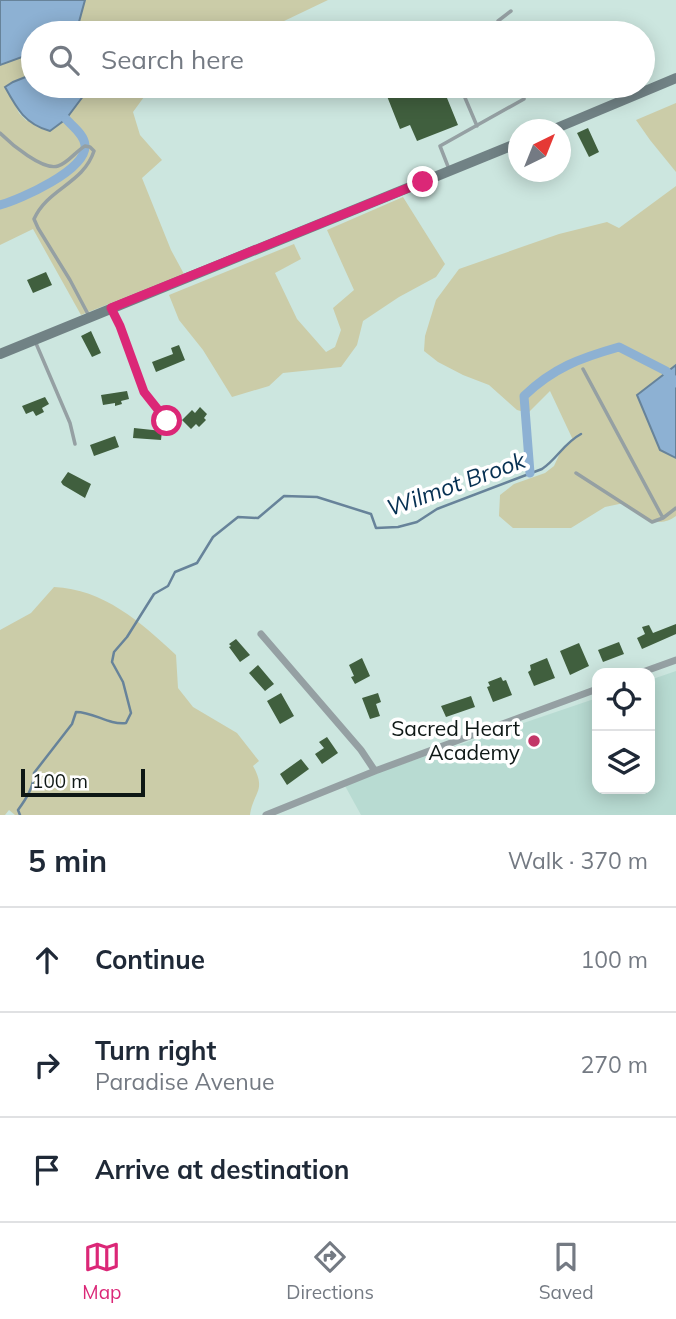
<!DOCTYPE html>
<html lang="en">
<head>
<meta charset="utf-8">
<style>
	:root { --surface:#fff; --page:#f6f6f7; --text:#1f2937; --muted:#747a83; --line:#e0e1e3; --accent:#db2777 }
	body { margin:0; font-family:Mulish,sans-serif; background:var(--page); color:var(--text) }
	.controls { position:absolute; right:21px; bottom:21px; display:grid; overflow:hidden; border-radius:14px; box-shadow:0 4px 18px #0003 }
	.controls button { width:63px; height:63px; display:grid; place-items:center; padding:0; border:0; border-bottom:2px solid var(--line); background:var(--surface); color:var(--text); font:35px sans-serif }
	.compass { position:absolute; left:508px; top:119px; width:63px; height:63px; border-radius:50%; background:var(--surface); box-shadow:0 4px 18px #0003; rotate:43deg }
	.scale { position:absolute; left:21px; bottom:18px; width:124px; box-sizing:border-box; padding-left:7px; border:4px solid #0e1715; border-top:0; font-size:19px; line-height:24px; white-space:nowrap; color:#0e1715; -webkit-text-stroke:5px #fff; paint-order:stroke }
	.stop { position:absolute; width:21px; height:21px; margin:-16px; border:5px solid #db2777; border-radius:50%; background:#fff }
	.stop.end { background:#db2777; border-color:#fff; box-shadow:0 2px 7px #0008 }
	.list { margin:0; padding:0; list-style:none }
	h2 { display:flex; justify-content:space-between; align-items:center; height:91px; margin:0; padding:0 28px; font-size:30px }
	h2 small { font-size:23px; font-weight:400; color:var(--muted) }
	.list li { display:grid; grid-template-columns:46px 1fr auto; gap:21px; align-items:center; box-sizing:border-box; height:105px; padding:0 28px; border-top:2px solid var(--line) }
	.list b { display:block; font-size:26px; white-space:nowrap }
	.list p { margin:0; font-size:23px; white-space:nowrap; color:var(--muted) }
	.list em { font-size:23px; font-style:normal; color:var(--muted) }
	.icon { flex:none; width:38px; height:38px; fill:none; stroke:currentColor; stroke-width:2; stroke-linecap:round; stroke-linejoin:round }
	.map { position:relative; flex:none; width:676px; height:815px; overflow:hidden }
	.search { position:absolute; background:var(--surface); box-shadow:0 4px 18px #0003; left:21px; right:21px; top:21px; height:77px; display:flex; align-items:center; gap:18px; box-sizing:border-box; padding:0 24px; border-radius:38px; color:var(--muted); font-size:26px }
	.sheet { height:406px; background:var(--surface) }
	nav { display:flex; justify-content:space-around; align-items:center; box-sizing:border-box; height:98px; border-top:2px solid var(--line); background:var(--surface); font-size:19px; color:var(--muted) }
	nav a { display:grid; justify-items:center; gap:4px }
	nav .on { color:var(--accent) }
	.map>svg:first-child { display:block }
</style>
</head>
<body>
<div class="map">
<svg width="676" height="815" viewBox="0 0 676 815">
	<rect width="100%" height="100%" fill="#cce6df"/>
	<path fill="#b8dbd2" d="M676,671v144h-315l-17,-31 253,-86v91h53v-109z"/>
	<path fill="#cbcca8" d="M85,0h243l-69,33h-180v-11z
		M33,53v21l-20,8 -7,5 13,26 8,8 57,-26v-9h68l-19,26 7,23 22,25 -20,18 29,72 13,24 -103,41 -48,-86 -33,16v-180z
		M676,103v69l-26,-32 -14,-20z
		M676,186v179l-39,30 23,55 16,8v58c-20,15 -34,-2 -52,-13l-19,4 -34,21h-58l-14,-12 1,-21 14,-11 31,-11 9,-7 6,-13 13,-13 -23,-49 -22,22 -11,-3 -28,-25 -26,-10 -25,-13 -14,-11 1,-15 11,-36 23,-31 100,-35 48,-12 12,6z
		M403,197l42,67 -9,13 -37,20 -36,24 -6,24 -16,22 -58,6 -14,13 -37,11 -29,-47 -24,-30 -10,-25 125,-51 7,15 -26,14 22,46 29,33 9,-5 6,-17 -8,-22 21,-18 -27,-60z
		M54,587c49,2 87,35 122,68l2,33 15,19 44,26 22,28 -6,5c14,25 0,26 -3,49h-235l-6,-5 -4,5h-5v-185l31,-17z"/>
	<path fill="#8db1d3" stroke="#67839a" stroke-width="2" d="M0,0h85l-6,22v11h-46v20l-33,12z
		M33,74v12h51v9l-18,24 -16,12c-25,-7 -33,-22 -45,-44l8,-5z
		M676,365v93l-16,-8 -23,-55z"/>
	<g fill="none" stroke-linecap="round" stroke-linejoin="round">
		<path stroke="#67839a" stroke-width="2.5" d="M20,815l-2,-5c8,-11 16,-23 16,-37l38,-49 4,-12c18,0 32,13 50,11l5,-10 -8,-31 -11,-20 2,-10 13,-15 27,-43 14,-8 7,-14 22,-9 16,-26 25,-20 20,1 26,-22 33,1 54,17 5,14 22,-1 19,-5 20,-13 105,-40c15,-10 22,-26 39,-35"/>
		<path stroke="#8db1d3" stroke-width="9" d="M0,205c21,-6 87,-35 85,-60 -1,-11 -13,-19 -19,-26
			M530,473l-6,-77c29,-28 56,-38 95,-49l47,24 10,12"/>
	</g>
	<path fill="#405f3e" d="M383,86h64l5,10 -5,2 11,27 -41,16 -7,-16 -10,4z
		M588,128l11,24 -10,5 -12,-24z
		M46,272l6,13 -19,8 -6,-13z
		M91,331l10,22 -9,4 -11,-21z
		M179,345l6,15 -29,12 -4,-10 21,-8 -2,-6z
		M127,391l2,8 -8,2 1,3 -7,2v-3l-12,2 -2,-10z
		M45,397l4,7 -7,4 2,4 -8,4 -3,-5 -7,3 -4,-8z
		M200,407l7,7 -3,4 2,2 -7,7 -3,-3 -5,5 -9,-9 10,-10 3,3z
		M134,428l28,3 -1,9 -28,-2z
		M115,436l4,11 -25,9 -4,-11z
		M68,472l23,12 -6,14 -22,-13 -2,-3z
		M676,624v10l-34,15 -5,-11 8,-4 -3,-7 7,-2 4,8z
		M236,639l14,16 -10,7 -11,-15 2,-1 -2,-2z
		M619,642l5,12 -21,8 -5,-12z
		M579,643l10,23 -19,9 -10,-24z
		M362,658l8,18 -15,8 -4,-7 3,-1 -5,-11z
		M547,658l8,20 -21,8 -6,-14 3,-2 -1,-5z
		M258,665l16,19 -9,7 -16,-18z
		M501,677l2,4 3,-1 6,15 -19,7 -6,-15 3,-1 -2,-4z
		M281,693l13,23 -14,8 -13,-23z
		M378,693l3,9 -5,2 4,12 -10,3 -8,-21z
		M471,696l4,11 -29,10 -5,-11z
		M327,737l11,16 -16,11 -7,-10 9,-6 -5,-6z
		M301,759l8,10 -22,16 -7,-11z"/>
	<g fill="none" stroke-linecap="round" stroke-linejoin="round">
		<path stroke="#95a0a3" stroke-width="3.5" d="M498,33v-12l13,-10
			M460,86l17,40
			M0,133c11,11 43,38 58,33 10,-3 18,-15 27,-20l5,1 4,4c-11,33 -46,37 -60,68l4,9 32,52 19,36
			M449,169l-9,-23 84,-47v-13
			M112,310l32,82 14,16 13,23
			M35,341l35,82 5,21
			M583,369l80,149
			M576,473l76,49 11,-4 13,-10"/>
		<path stroke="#95a0a3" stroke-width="7" d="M261,634l100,116 14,21
			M640,673l36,-13
			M266,815l109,-44 222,-82"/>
		<path stroke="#718285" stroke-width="10" d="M552,130l124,-52
			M0,354l518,-211"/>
	</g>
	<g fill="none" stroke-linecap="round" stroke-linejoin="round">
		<path stroke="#db2777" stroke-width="9" d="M167,421l-23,-29 -24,-66 -9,-18 312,-126"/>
	</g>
	<circle fill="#c23667" stroke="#fff" stroke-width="2.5" cx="534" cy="741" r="7"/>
	<g text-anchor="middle" stroke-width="7" stroke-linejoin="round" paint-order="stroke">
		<g font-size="21" fill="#0e1715" stroke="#fff" text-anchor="end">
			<text x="520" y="736">Sacred Heart<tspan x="520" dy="24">Academy</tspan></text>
		</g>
		<g font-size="23" font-style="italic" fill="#063052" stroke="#fff">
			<text transform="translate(456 484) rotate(-20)" y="8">Wilmot Brook</text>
		</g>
	</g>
</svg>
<div class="controls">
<button><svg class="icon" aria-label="locate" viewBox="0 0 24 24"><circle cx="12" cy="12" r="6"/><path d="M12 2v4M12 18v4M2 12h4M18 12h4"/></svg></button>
<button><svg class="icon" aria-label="layers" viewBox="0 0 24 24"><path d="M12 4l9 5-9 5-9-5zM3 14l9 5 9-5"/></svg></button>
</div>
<svg class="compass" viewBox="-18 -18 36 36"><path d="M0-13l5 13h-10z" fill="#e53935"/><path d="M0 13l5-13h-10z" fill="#747a83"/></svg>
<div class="scale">100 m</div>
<div class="stop" style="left:167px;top:421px"></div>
<div class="stop end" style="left:423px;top:182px"></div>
<div class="search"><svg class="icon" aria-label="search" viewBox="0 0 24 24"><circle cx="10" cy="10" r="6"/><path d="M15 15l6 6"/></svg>Search here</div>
</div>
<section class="sheet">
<h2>5 min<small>Walk · 370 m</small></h2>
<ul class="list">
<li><svg class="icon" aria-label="ahead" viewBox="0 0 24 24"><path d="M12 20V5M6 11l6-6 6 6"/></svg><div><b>Continue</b></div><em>100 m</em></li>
<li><svg class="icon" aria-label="right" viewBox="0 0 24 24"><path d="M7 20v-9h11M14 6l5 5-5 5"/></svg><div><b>Turn right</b><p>Paradise Avenue</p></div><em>270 m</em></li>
<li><svg class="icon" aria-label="arrive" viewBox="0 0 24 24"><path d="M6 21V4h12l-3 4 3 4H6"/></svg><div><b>Arrive at destination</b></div></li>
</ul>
</section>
<nav>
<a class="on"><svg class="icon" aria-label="map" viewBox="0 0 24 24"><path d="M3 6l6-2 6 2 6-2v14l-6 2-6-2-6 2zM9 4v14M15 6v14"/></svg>Map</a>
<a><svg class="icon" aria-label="directions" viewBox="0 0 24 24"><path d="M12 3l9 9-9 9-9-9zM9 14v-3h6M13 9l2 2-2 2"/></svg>Directions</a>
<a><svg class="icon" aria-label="saved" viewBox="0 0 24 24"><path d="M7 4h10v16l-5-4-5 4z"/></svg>Saved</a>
</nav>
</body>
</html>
